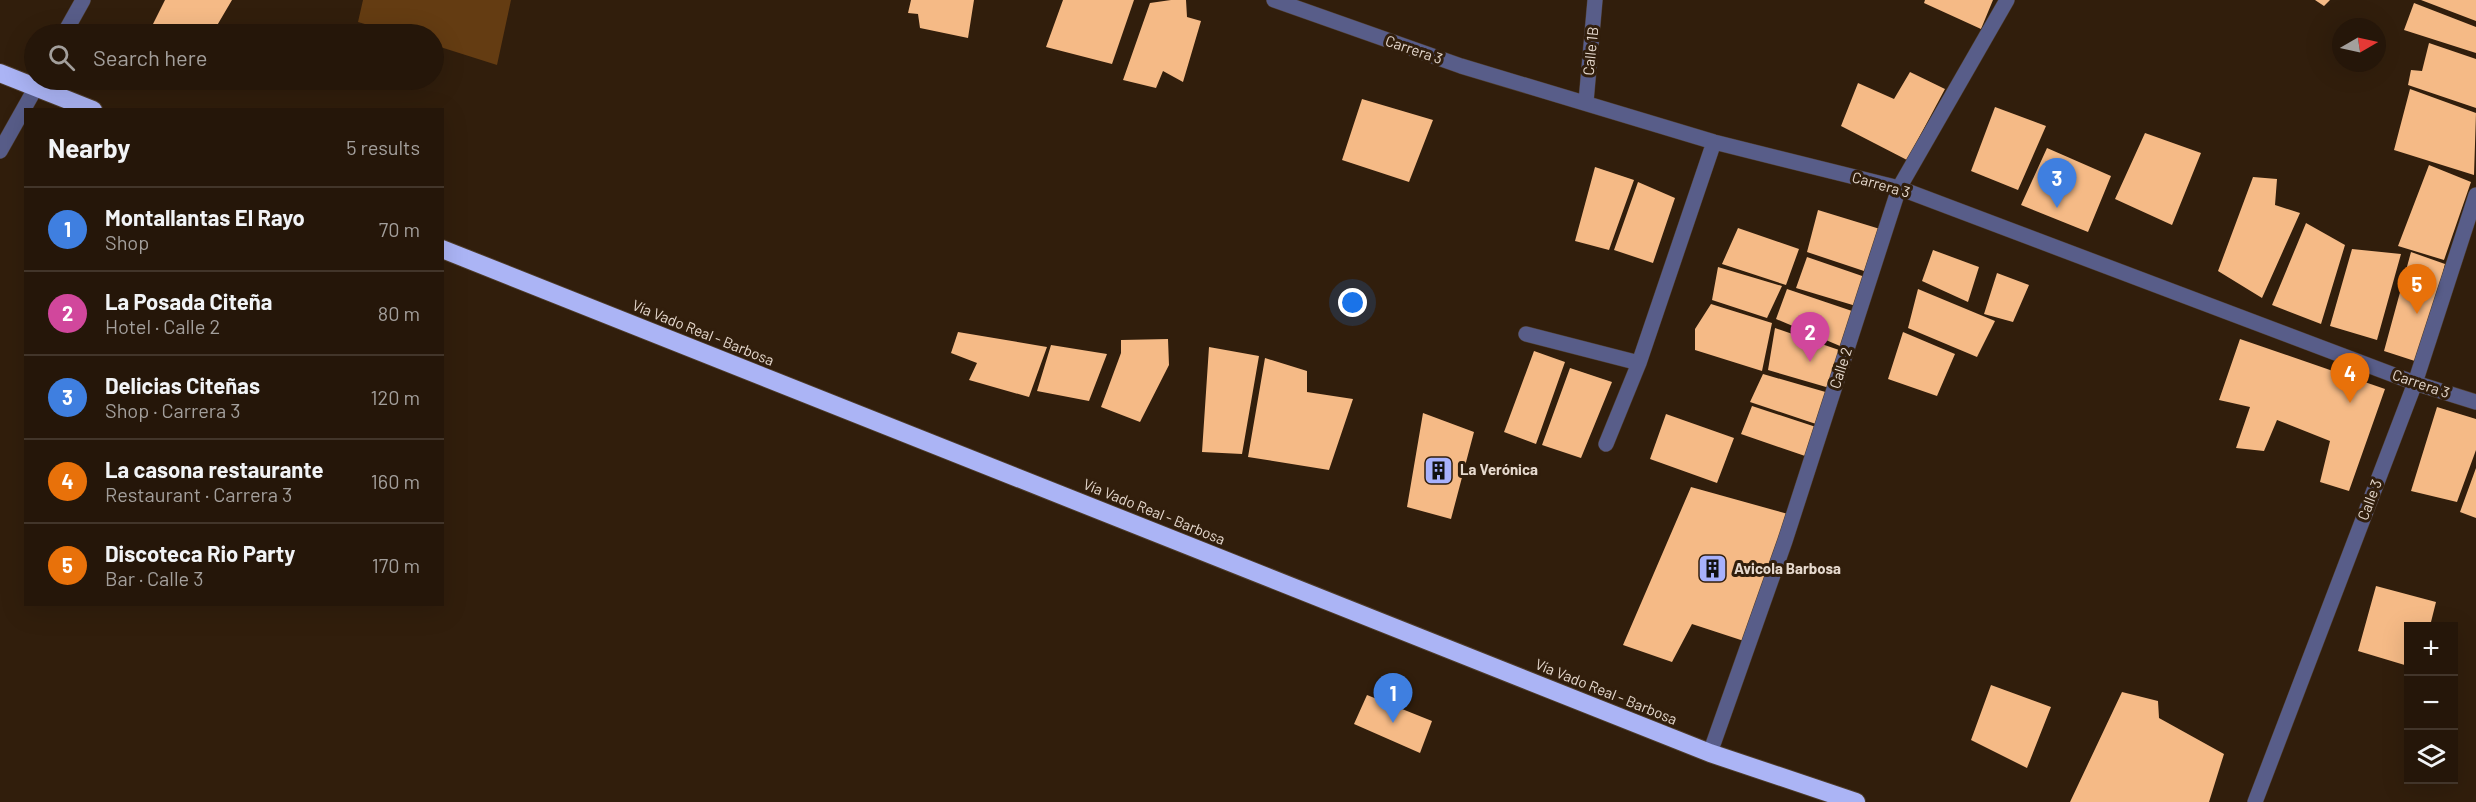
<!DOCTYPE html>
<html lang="en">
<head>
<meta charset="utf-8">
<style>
	:root { --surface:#251609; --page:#312317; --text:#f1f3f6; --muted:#a39f9c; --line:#42352a; --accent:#1a73e8 }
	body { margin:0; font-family:Barlow,sans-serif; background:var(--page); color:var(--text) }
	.controls { position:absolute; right:18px; bottom:18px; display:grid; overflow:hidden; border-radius:0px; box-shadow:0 6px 24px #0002 }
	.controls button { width:54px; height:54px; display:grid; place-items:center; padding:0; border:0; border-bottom:2px solid var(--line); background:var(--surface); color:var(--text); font:30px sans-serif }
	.compass { position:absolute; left:2332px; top:18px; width:54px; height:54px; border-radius:50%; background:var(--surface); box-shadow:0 6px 24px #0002; rotate:81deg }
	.you { position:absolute; left:1353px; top:303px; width:21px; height:21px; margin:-15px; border:4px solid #fff; border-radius:50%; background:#1a73e8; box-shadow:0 0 0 9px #1a73e833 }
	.badge { display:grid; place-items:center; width:39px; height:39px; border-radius:50%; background:var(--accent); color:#fff; font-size:20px; font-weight:700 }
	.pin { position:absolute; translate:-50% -50px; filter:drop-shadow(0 2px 3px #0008) }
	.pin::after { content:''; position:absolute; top:32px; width:21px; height:18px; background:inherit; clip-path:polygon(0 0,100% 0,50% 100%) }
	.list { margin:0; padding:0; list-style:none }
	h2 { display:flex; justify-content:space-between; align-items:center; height:78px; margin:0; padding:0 24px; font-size:26px }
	h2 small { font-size:20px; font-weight:400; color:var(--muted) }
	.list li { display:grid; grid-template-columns:39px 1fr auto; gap:18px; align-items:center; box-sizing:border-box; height:84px; padding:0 24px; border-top:2px solid var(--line) }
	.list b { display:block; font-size:22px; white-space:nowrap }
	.list p { margin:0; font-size:20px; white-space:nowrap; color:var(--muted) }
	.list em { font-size:20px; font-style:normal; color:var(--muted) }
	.icon { flex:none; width:33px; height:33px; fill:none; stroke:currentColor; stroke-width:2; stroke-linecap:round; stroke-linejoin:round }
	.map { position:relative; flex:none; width:2476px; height:802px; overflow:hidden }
	.search { position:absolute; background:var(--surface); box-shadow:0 6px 24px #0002; left:24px; top:24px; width:420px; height:66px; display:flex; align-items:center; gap:15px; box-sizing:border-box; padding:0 21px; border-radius:33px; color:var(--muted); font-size:22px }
	.panel { position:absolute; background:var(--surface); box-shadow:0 6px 24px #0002; left:24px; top:108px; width:420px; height:498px; border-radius:0px }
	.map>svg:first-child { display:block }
</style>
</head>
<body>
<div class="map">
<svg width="2476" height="802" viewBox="0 0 2476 802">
	<rect width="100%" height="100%" fill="#311e0c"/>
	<path fill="#643c12" d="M363,0h148l-14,65 -63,-20v-11h-35l-41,-12z"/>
	<path fill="#f5ba86" d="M165,0h67l-20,34h-47l-14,-6z
		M911,0h63l-6,38 -48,-10 -2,-14 -10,-1z
		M1063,0h71l-22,64 -66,-17z
		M1171,0h15l1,17 14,4 -18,61 -20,-11 -7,17 -33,-8 27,-77z
		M1925,0h68l-12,29 -57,-26z
		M2315,0h15l-6,6z
		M2421,0h55v21z
		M2414,3l62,24v26l-72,-23z
		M2429,43l47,16v49l-68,-23 3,-15 11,1z
		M1910,72l35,17 -38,71 -66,-34 17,-43 36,16z
		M2410,89l66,24 -2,62 -80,-25z
		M1362,99l71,21 -24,62 -67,-22z
		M1995,107l51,19 -28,64 -47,-19z
		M2145,133l56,20 -29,72 -57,-26z
		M2047,148l64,28 -23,56 -67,-27z
		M2429,165l42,17 -27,78 -46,-14z
		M1595,167l39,13 -25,70 -34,-9z
		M2253,177l24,2 -2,26 25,8 -38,85 -44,-27z
		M1638,182l37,16 -22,65 -39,-13z
		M1818,210l62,19 -13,43 -60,-20z
		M2306,223l39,22 -24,79 -49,-19z
		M1738,228l61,21 -13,36 -64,-21z
		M2352,249l49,5 -24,86 -47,-14z
		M1933,250l46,17 -11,35 -46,-21z
		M2411,252l34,12 -24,99 -37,-12z
		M1807,257l61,21 -12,28 -60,-18z
		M1718,267l64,19 -15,32 -55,-18z
		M1997,273l32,12 -16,37 -29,-8z
		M1787,289l68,23 -15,34 -64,-27z
		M1918,289l77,32 -18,36 -69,-29z
		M1711,304l61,19 -10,48 -67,-21v-21z
		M1775,328l67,23 -9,38 -65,-19z
		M958,332l89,15 -18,50 -60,-17 8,-17 -26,-10z
		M1903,332l52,22 -18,42 -49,-17z
		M1168,339l1,26 -29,57 -39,-15 20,-54v-13z
		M2240,339l145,50 -36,102 -29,-9 10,-41 -53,-21 -13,31 -28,-3 14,-41 -31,-7z
		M1051,345l56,9 -18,47 -52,-10z
		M1209,347l50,9 -17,98 -40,-2z
		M1534,351l31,11 -29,82 -32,-12z
		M1265,358l42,13v21l46,7 -24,71 -81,-13z
		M1570,368l42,14 -31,76 -39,-13z
		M1763,374l66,19 -10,32 -69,-23z
		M1752,406l64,21 -8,30 -67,-23z
		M2437,407l39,12v31l-19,52 -46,-11z
		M1423,413l51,19 -23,87 -44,-12z
		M1666,414l68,24 -17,45 -67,-24z
		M2476,468v50l-16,-6z
		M1691,487l97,27 -41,128 -55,-18 -20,38 -49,-17z
		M2376,586l60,16 -6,24h-22v40l-50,-15z
		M1991,685l60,22 -24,61 -56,-28z
		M2122,692l36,9 1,17 65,36 -15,48h-139z
		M1367,695l65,26 -12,32 -66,-29z"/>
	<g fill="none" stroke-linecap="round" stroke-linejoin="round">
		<defs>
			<path id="minor" d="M1274,0l187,66 253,76 185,46 516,195 61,19
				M64,34l19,-34
				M1586,102l9,-102
				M0,151l40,-71
				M1526,334l113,29
				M1606,444l33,-81 75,-221
				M1710,753l75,-212 114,-353 108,-188
				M2255,802l160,-419 61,-188"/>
			<path id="highway" d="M0,73l93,37
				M442,249l1268,504 146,49"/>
		</defs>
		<use href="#minor" stroke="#4e3c2b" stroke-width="16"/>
		<use href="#highway" stroke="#4e3c2b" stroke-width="20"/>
		<use href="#minor" stroke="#585d89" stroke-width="15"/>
		<use href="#highway" stroke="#abb4f5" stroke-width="18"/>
	</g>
	<defs>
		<symbol id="building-square" viewBox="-11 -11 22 22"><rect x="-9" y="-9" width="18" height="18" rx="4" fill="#a7b1fc" stroke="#311e0c"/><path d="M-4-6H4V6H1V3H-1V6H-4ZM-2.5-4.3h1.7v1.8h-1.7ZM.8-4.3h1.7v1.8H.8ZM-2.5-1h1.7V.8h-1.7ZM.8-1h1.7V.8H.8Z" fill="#111"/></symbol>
	</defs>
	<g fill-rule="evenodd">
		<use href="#building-square" x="1422" y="454" width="33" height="33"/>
		<use href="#building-square" x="1696" y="552" width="33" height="33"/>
	</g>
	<g text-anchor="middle" stroke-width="6" stroke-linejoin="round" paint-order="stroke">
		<g font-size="15" fill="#e6d9ce" stroke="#311e0c">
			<text transform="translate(1414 50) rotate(19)" y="5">Carrera 3</text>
			<text transform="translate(1591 51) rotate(-84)" y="5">Calle 1B</text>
			<text transform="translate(1881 185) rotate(16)" y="5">Carrera 3</text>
			<text transform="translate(703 333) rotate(22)" y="5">Vía Vado Real - Barbosa</text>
			<text transform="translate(1841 368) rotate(-72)" y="5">Calle 2</text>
			<text transform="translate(2421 384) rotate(19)" y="5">Carrera 3</text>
			<text transform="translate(2370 500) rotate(-69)" y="5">Calle 3</text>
			<text transform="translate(1154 512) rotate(22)" y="5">Vía Vado Real - Barbosa</text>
			<text transform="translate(1606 692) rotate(22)" y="5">Vía Vado Real - Barbosa</text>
		</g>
		<g font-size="15" font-weight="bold" fill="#e6d9ce" stroke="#311e0c" text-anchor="start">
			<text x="1460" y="475">La Verónica</text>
			<text x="1734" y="574">Avicola Barbosa</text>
		</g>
	</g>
</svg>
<div class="controls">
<button>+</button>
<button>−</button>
<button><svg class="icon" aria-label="layers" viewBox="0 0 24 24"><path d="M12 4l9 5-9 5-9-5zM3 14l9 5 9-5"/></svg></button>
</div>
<svg class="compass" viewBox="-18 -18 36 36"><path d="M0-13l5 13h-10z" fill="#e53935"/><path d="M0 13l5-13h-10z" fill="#a39f9c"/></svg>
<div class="you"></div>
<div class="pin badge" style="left:1393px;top:723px;background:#3f7fe0">1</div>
<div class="pin badge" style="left:1810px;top:362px;background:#d1479c">2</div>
<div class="pin badge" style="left:2057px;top:208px;background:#3f7fe0">3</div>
<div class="pin badge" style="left:2350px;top:403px;background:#e8710a">4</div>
<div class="pin badge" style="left:2417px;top:314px;background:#e8710a">5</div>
<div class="search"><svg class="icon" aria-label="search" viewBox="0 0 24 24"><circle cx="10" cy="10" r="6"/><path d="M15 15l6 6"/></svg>Search here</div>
<section class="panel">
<h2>Nearby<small>5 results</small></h2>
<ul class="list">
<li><span class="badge" style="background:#3f7fe0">1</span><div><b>Montallantas El Rayo</b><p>Shop</p></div><em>70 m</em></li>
<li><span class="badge" style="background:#d1479c">2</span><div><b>La Posada Citeña</b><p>Hotel · Calle 2</p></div><em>80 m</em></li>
<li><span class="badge" style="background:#3f7fe0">3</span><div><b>Delicias Citeñas</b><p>Shop · Carrera 3</p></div><em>120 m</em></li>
<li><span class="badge" style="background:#e8710a">4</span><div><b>La casona restaurante</b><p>Restaurant · Carrera 3</p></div><em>160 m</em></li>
<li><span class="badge" style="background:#e8710a">5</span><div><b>Discoteca Rio Party</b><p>Bar · Calle 3</p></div><em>170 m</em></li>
</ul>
</section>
</div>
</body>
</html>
